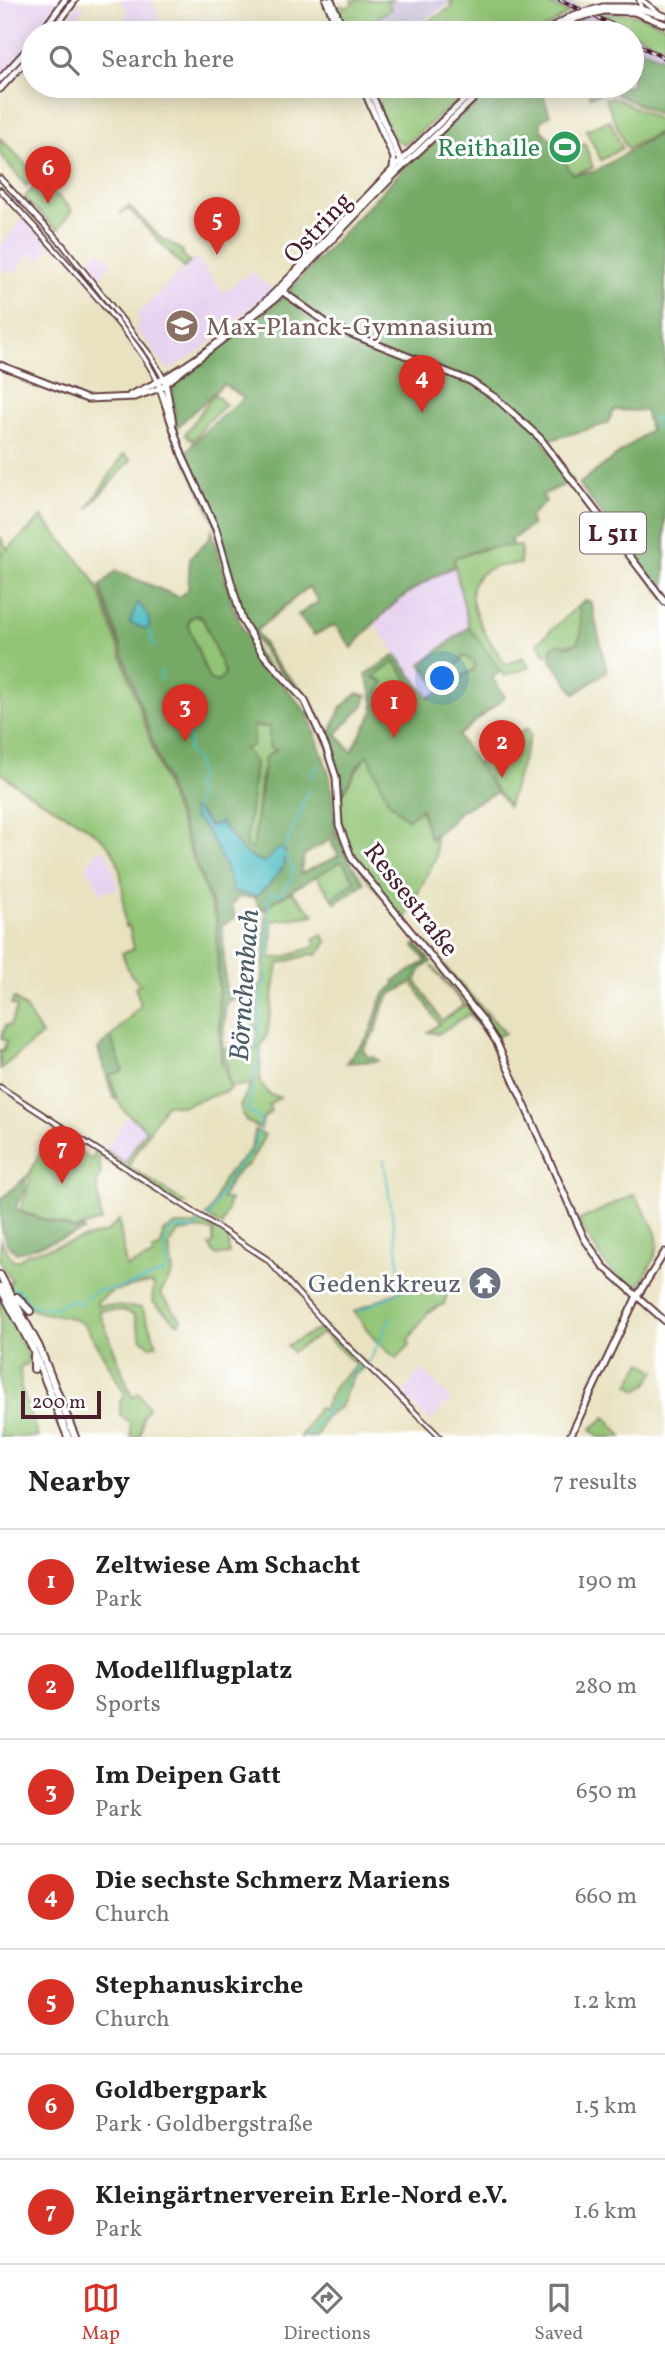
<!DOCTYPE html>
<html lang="en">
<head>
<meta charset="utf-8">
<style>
	:root { --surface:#fff; --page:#f6f6f6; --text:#222; --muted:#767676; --line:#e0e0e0; --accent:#d93025 }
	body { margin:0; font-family:Vollkorn,serif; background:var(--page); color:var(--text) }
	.scale { position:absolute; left:21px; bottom:18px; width:80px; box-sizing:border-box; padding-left:7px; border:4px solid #4a1f2b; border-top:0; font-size:19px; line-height:24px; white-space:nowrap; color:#4a1f2b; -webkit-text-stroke:5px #fff; paint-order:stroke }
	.you { position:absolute; left:443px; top:679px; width:24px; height:24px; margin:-18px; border:5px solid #fff; border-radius:50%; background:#1a73e8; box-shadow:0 0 0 10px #1a73e833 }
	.badge { display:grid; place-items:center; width:46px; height:46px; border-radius:50%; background:var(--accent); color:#fff; font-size:23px; font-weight:700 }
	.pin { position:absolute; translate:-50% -58px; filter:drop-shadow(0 2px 4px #0008) }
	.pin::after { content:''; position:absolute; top:37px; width:24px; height:21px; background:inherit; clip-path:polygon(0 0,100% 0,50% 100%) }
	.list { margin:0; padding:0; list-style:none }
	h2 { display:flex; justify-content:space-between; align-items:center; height:91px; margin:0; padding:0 28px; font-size:30px }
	h2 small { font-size:23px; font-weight:400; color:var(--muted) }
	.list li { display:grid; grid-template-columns:46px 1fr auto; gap:21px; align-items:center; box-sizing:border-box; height:105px; padding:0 28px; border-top:2px solid var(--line) }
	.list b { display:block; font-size:26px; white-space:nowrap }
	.list p { margin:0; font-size:23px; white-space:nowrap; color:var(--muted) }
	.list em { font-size:23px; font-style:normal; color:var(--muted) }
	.icon { flex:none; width:38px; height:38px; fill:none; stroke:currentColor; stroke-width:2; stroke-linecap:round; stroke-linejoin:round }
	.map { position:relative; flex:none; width:665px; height:1437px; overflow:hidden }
	.search { position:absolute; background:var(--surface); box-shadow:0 4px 18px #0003; left:21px; right:21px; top:21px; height:77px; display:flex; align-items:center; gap:18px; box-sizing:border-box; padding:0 24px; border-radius:38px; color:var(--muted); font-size:26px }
	.sheet { height:826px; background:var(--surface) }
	nav { display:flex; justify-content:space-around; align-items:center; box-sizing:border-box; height:98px; border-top:2px solid var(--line); background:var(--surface); font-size:19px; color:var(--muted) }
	nav a { display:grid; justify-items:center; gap:4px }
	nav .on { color:var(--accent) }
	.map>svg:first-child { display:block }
</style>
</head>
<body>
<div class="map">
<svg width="665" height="1437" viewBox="0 0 665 1437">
	<rect width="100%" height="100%" fill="#fff"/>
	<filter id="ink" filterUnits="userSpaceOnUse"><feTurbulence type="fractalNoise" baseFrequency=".0143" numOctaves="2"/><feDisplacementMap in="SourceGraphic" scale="14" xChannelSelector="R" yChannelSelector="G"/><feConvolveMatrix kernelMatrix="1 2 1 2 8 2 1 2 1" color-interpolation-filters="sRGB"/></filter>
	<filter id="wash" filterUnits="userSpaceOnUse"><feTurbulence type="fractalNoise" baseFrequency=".00686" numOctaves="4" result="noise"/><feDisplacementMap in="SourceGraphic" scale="28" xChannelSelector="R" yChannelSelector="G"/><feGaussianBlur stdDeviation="1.57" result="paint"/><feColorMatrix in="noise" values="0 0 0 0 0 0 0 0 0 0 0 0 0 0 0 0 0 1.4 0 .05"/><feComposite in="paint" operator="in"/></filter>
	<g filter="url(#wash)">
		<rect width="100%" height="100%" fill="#e8e2c0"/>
		<path fill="#e7d2ef" d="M0,0h61l-24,33h-4l-7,16 -26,29z
			M120,0h31l10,19 -18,14 -18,-13 2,-9z
			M78,3l6,2 -5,11 8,6 -17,11h-14z
			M23,218l28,28 -11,15 -10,-8 -16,21 -6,-5 -3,4 -5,-5v-21z
			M100,250l12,12 -15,18 -12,-15z
			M195,257l29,35 27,-20 22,18 -73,61 -31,19 -35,-43 7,-5 -5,-6z
			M455,566l14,61 -48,37 19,26 -11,8 -55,-75 41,-38z
			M98,850h6l6,9 8,30 -18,4 -8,-19 -7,-5z
			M127,1116l19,13 -21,35 -20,-14z
			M421,1369l30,30 -21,23 -27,-28z"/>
		<path fill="#c8bfd8" d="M393,0h57l-1,4 -44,29h-49l36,-24 -3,-6z
			M541,0h25l99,48v12l-33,-15v-12h-24z"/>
		<path fill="#92c475" stroke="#6e7250" stroke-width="2" d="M351,0h41l-4,3 3,6 -37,24h-10l-7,-24 6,-4 3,3 7,-5z
			M450,0h91l28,13 -31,20h-128l42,-26z
			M620,13l19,2 26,11v22l-69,-33z
			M369,86h106l-70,58 -12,-5z
			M605,98h11l49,25v6l-38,20z
			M610,120l12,28 -21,12 -15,-30z
			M0,138l37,38 -11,10 -26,-32z
			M585,144l8,24 -21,6 -9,-14 11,-4 -2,-7z
			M41,180l31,30 -14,20 -34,-32z
			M129,206l32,32 22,13 -1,3 8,8 -6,6 -55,-59 -9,4z
			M214,394l12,11 -19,17 -14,19 -8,-7z
			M124,454l7,6 -44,49z
			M42,517l48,57 10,19 68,200 48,126 4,130 10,41 -48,16 -16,-2 -35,57 -2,5 56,37 -4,3 -8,-2 -75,-49 3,18 -4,9 4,39 -26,8 -55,-18 10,-30 -2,-5 16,-31 9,-9 40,24 1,-9 11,-1 20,13 21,-34c-23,-18 -30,-24 -39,-53l15,-6 -11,-33 30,-32 -6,-18 5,-3 -10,-10 -8,-21 12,-4 -5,-23 -4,1c-2,-22 -1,-51 -9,-69 -14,-35 -86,-55 -116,-87v-215l3,-3h-3v-17l7,14z
			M497,546h24l-1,18c-81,2 -42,61 -14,101l17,-8 7,10 -26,9 -35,-49 -16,-69z
			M579,605l2,29 -4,9 -25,4 -1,7h-6l-7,-12z
			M195,616l8,3 22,53 -4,9 -6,2 -6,-4 -21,-54 2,-7z
			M465,655l10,9 -1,5 -13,8 -7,12 -8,2 -8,-10z
			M395,662l19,25c-9,11 -19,22 -34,16l-7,-26z
			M254,726l15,1v20l9,2 -8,4 -9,23 -8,73 -7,-1 9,-85 -10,-10z
			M527,728l4,6 -23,72 -31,-41z
			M369,754l19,47 32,7 10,30 5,-1 1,20 -31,62c-29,-25 -69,-73 -66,-115 1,-9 22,-42 30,-50z
			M342,861l14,20 -24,17 -16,-22z
			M292,892l22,23 -42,6 -1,37h11l34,-12 -3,-7 9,-5 5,8 -10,13 -6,-1 -33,10 -11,71 -6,10 -1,38 10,12 10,2 -11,8 2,6 -8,8 -2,10 -15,-8 -6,-15 11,-22 -21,3 -6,-39 32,1 1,-20 -4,-1 4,-37 6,-11 3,-70 8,-9z
			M439,960l66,73 -8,4z
			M432,966l36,41 24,35 -23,-28 -31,20 -10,-2 11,-8 -25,-39 3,-2 25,38 22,-16z
			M14,998l11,10 17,27 -42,34v-19l3,1 4,-10 -6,-3 5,-13 4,1 7,-19 -6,-3z
			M255,1130l10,5 -16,30c-14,4 -21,21 -27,33l8,2 -8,26 -16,-10c9,-8 10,-24 17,-35 13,-22 30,-22 32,-51z
			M634,1194c31,50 31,46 2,98l-31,-28 -27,-43z
			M202,1219l26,17 1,18 -13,2 -7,-10 4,-2v-13c-9,-3 -25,0 -34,1l-10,12 4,28 -13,22 22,26 -4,4 -26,-23 2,-16 -5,-2 -36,8 -16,11v3l45,3 15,37 -7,1 -9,-8 -7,-23 -8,-4 -27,-1 33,87 7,-4 9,14 -5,10 -3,20h-9l-1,-15 -10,-7v-13l5,-8c-6,-10 -36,-67 -42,-70 -26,-17 -48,1 -67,-32l-15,8 29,61 -10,7 1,19 17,50h-38v-149l12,-7 -12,-20v-21l12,19 6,2 9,-7 80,-22 12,-12 7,47 27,-11 -1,-5 9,-4 2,-15 13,-7h20z
			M431,1280h32l-16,14 -3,10 -16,8 -20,29 2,3 -13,15 -21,-18 -22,-29 53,-25 9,1z
			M325,1326l42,39 -14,11 -13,31 -15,10 -9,20h-16l18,-29 5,2 12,-25 21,-20 -33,-32 -31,19 -5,-7z
			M642,1362l14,9 -9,13 -10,6 -8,-5z
			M606,1417l15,18 1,2h-23l-8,-8z"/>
		<path fill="#75aa66" stroke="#606448" stroke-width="2" fill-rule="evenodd" d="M580,20l28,13h-52z
			M632,45l33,15v58l-55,-27 -20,6 -4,-11h46z
			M492,86h48l10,29 -9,6v9l12,12 19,32 22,-2 71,-42v469l-86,-115 71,-54 -5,-19 -31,-1 -7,14 -64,18 30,39 -31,14 4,6 -17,17 3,7 -22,16 4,5 -30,2 -30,10 1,8c-49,24 -67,40 -103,82l-17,-23 -21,10 -16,-20 21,-14 -11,-14 -52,44 17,29 32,33 -2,3 -32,-34 -19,-28 -13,-27 -23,-82 -33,-70 25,-27 36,-30 -21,-14c-14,16 -32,27 -46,44l-5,-41 109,-88 122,-130z
			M212,530l21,77 11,24 14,24 50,59 22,63 6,52 -8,12 -24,14 -4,19 39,-18 -8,-13 6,-11 8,22 19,29 -28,20 -4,-5 23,-17 -13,-20 -68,40 -13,10 -6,-13 -17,-1 -7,8 5,13 -14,7 4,67 16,3 -16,7 -5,61 -4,-145 -47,-125 -70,-207 16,-15 63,26 9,-7 2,-32 19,-19zM197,615l6,4 22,55 -7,8 -9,-3 -21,-54 2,-7zM254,726l15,1v20l8,3 -12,7 -12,92 -7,-2 9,-84 -10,-14 8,-4zM200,812l9,14 15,1c8,17 22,32 41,35l9,-9 11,-2 -2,16 -13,17 -39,-4z
			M586,600l5,2 16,69 -32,23 -24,-34 1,-13 9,-4 8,4 8,-4 4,-9 -2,-29z
			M469,627l32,44 -9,7 13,19 -47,39 39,56 -39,20 -7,10 -21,17 -9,-31 -13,12 -20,-19 -20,-46 -10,10 -19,38 -2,-38 -33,-68 3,-2 19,38 5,-2 10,-24 17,-14 9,3 -3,9 -28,29 16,18c17,-41 30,-29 14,-78l30,-19 33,43 11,-8 -19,-26zM464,656l11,8 -1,6 -13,7 -8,12 -7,2 -7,-10 14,-11zM395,662l18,25c-8,11 -18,22 -33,16l-1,-11 5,-10 -10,-5z
			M417,944l14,18 -10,7 -4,11 -26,14 -8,12 -7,25 -13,19 5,7h6l5,4 -33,2c8,-14 16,-16 22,-27 11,-19 7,-39 28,-52l-2,-3 32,-20 -12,-15z
			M111,1037l12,34 -13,4 7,23 -3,1 -16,-50z
			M26,1177l-1,13 -9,16 3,6 57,18 7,-2 1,3 -67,22c-17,-9 -17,-33 -17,-53z"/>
		<path fill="#4ebdc3" stroke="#4c6e77" stroke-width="2" d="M137,603c8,6 15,16 11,27l-18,-7z
			M195,808l14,18 12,-3c14,17 21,36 44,39l12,-13h8l-2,18 -13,17 -14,12 -23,-4c-3,-17 -24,-67 -38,-73l-3,-9z"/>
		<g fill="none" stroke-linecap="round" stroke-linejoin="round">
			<path stroke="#4ebdc3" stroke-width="2" d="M655,429l-1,-10 11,-4
				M148,630l7,17
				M160,671l1,9
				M167,698l6,7 3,18 5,-1 9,17 -2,13 9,8 2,18 -5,9 4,7 -2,15
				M312,778l3,-9 5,-3
				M285,849l24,-60
				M260,1128l1,-9 -14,-9 13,-56 -3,-9 4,-54 4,-12 5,-68 -2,-12 4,-6 8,2 12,-16 1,-11 -9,-13
				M384,1160l19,130
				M208,1218l22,-42 23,-26 5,-18
				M10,1291l8,-2 14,16 9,2
				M43,1307l11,1 17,-8 8,4 16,-13 24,-3 45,-15 4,-5c-2,-15 -8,-27 4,-39h21l11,-7
				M357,1312l46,-22 48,-6
				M306,1437l26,-32 20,-32 18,-13 21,-43"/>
		</g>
	</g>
	<g filter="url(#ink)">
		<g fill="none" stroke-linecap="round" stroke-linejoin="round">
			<defs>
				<path id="minor" d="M639,0l3,11
					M642,0l17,13
					M0,178l62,66 89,112 13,23
					M0,190c38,40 74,79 108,121 19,23 37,44 50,71
					M0,1087l267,172 61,68 112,110"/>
				<path id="major" d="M326,0l14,33
					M331,0l14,33
					M603,7h30l32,9
					M604,11l30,1 31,12
					M41,33l24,-33
					M51,33l24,-33
					M0,79l33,-36
					M362,86l32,72 -1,11
					M368,86l34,77
					M0,89l33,-36
					M279,289l52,37 139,55 26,17 44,40 125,164
					M0,365l87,34 48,-2 25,-9 116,-90 119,-124 92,-88
					M165,381l8,42
					M158,382l24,73 34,74 26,91 20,33 43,48 21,46 10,30 3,48 13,34 130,160 14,22 88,197 19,28 62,55
					M130,395c89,-37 156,-113 221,-182 41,-44 84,-87 129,-127
					M570,1437l66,-139 29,-46"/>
				<path id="highway" d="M0,1275l39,72 36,90
					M0,1287l33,62 35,88
					M17,1297l13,14
					M34,1355v14"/>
			</defs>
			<use href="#minor" stroke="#623c41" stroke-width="7"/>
			<use href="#major" stroke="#623c41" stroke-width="9"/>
			<use href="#highway" stroke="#623c41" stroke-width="10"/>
			<use href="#minor" stroke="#fff" stroke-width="3.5"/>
			<use href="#major" stroke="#fff" stroke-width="5"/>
			<use href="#highway" stroke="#fff" stroke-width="6"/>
			<defs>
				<path id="rail" d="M560,0l70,33
					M632,42l33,16"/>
			</defs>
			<use href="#rail" stroke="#4a1f2b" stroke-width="4.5"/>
			<use href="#rail" stroke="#fff" stroke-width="2" stroke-dasharray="5" stroke-linecap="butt"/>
			<defs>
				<path id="major-bridge" d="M548,30l25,-15 30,-8
					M550,33l27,-15 27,-7"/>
			</defs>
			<use href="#major-bridge" stroke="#623c41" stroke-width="9" stroke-linecap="butt"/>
			<use href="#major-bridge" stroke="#fff" stroke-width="5"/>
		</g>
	</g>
	<defs>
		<symbol id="stadium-disc" viewBox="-11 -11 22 22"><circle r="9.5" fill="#2e9e5b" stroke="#fff"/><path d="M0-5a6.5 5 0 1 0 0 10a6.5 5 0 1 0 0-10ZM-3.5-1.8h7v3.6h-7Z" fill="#fff"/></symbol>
		<symbol id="school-disc" viewBox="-11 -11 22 22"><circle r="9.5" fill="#8d6e63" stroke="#fff"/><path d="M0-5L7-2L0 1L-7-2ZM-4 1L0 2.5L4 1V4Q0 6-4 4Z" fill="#fff"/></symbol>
		<symbol id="temple-disc" viewBox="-11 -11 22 22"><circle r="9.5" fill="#6b7280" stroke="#fff"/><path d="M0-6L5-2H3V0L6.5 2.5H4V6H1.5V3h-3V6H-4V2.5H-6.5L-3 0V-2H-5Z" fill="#fff"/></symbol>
	</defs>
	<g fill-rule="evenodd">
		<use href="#stadium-disc" x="546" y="128" width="38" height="38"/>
		<use href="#school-disc" x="163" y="307" width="38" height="38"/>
		<use href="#temple-disc" x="466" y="1264" width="38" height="38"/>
	</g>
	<g text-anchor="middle" stroke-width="6" stroke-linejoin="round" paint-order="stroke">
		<rect fill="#fff" stroke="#80626b" stroke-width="2" x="580" y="512.5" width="66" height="41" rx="5"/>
		<g font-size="24" font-weight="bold" fill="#4a1f2b">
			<text x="613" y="541">L 511</text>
		</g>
		<g font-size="26" fill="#27864d" stroke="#fff" text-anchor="end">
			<text x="540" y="156">Reithalle</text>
		</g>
		<g font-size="26" fill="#4a1f2b" stroke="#fff">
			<text transform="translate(317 227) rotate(-47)" y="9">Ostring</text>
			<text transform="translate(412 899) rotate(52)" y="9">Ressestraße</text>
		</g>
		<g font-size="26" fill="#785e54" stroke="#fff" text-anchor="start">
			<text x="206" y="335">Max-Planck-Gymnasium</text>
		</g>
		<g font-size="26" fill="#5b616d" stroke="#fff" text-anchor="end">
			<text x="461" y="1292">Gedenkkreuz</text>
		</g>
		<g font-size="28" font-style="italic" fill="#4c5e68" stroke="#fff">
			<text transform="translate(243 985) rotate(-86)" y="10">Börnchenbach</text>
		</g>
	</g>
</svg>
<div class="scale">200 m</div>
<div class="you"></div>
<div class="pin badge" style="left:394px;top:738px">1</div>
<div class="pin badge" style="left:502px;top:778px">2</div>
<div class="pin badge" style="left:185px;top:742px">3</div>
<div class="pin badge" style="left:422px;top:413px">4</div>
<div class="pin badge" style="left:217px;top:255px">5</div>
<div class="pin badge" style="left:48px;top:204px">6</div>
<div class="pin badge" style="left:62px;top:1184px">7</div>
<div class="search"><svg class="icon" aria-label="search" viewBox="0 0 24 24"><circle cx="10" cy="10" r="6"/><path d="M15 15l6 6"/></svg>Search here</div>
</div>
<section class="sheet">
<h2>Nearby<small>7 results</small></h2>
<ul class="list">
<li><span class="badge">1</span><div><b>Zeltwiese Am Schacht</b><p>Park</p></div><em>190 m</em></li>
<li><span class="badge">2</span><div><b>Modellflugplatz</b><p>Sports</p></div><em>280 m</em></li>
<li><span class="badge">3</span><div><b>Im Deipen Gatt</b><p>Park</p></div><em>650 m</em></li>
<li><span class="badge">4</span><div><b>Die sechste Schmerz Mariens</b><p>Church</p></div><em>660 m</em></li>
<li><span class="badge">5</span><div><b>Stephanuskirche</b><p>Church</p></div><em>1.2 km</em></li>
<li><span class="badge">6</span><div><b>Goldbergpark</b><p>Park · Goldbergstraße</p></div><em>1.5 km</em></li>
<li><span class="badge">7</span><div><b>Kleingärtnerverein Erle-Nord e.V.</b><p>Park</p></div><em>1.6 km</em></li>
</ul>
</section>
<nav>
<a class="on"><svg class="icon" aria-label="map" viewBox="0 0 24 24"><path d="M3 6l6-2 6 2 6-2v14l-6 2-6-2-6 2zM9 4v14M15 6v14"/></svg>Map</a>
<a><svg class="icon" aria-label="directions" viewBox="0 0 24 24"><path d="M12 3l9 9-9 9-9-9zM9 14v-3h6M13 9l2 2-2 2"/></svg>Directions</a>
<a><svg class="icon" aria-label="saved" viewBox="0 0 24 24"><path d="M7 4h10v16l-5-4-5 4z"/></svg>Saved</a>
</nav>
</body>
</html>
